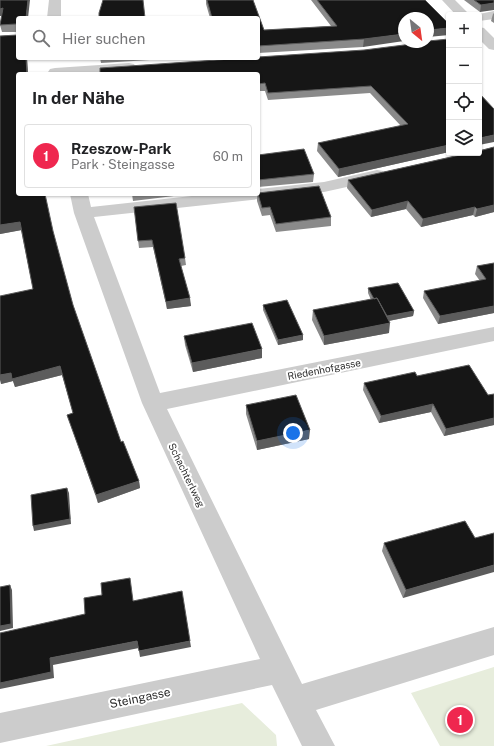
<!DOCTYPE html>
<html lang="de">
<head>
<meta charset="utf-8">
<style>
	:root { --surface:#fff; --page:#f6f6f6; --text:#202124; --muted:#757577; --line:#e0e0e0; --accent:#ef274f }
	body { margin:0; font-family:"Public Sans",sans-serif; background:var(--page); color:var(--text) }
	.controls { position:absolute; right:12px; top:12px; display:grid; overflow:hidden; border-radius:4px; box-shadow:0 1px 3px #0004 }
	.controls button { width:36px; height:36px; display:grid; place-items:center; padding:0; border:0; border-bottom:1px solid var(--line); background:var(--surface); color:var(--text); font:20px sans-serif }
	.compass { position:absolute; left:398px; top:12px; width:36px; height:36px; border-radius:50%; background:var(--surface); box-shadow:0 1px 3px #0004; rotate:151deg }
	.you { position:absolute; left:293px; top:433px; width:14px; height:14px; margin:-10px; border:3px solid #fff; border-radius:50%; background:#1a73e8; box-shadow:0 0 0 6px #1a73e833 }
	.badge { display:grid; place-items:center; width:26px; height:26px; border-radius:50%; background:var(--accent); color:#fff; font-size:13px; font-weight:700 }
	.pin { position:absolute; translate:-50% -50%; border:2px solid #fff; box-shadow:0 1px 4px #0006 }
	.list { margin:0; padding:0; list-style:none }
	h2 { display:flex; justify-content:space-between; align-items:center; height:52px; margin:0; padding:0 16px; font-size:17px }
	h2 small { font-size:13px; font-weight:400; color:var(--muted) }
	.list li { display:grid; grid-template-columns:26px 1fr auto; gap:12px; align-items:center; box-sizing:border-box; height:64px; margin:0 8px 8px; padding:0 8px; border:1px solid var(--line); border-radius:4px }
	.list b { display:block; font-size:15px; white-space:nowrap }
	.list p { margin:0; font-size:13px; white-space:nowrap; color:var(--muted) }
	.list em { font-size:13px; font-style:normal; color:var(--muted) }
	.icon { flex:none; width:22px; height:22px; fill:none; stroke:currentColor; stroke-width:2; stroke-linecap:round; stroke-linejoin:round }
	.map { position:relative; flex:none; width:494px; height:746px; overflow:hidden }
	.search { position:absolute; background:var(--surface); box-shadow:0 1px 3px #0004; left:16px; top:16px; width:244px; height:44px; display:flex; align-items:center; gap:10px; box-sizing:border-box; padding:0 14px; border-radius:4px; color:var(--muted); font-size:15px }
	.panel { position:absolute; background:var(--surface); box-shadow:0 1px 3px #0004; left:16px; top:72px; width:244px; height:124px; border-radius:4px }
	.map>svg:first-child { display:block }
</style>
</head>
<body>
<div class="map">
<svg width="494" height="746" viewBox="0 0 494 746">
	<rect width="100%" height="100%" fill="#fff"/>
	<path fill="#e7eddc" d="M494,667v79h-54l-29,-53z
		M242,703l34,32 1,11h-231z"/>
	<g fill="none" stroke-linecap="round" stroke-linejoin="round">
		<path fill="#ccc" fill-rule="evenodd" d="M49,0h12v18h-14z
			M442,0h13l15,15h-14z
			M494,11v8l-15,2v-6h-5z
			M479,27l5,1 10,10v12l-5,-1 -10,-10z
			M129,63l5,1 2,3 -2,3 -44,4h-41l-1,-2 2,-3 5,-1z
			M377,170l6,1 3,4 -3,4 -59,13 -230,25 66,176 334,-66v14l-327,68 135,275 192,-57v28l-178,55 19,36h-33l-30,-61 -272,58v-30l260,-54 -118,-256 -68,-190 -4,-19h18l3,13 119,-13h48v-5l66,-7z"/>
	</g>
	<path fill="#8a8a8a" d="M0,0l18,18 9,40 1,16h-10v120l35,39 20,72 48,137 18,39 1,7 -42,15 -28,-80 -3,-8 6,-2 -11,-38 -47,12 -2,-6 -12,3 32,-95 -12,-59 -21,4v-198l17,-1 1,-3h-16l-2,-7 2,-9z
		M206,0h47l11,30 67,-4 -20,-26h114l24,24v11l-21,-17 -65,29 -105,6v-35h-48l-4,-14z
		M464,0h30l-14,12z
		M494,13v10l-3,-2 2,-7z
		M364,50l85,102 -111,25 -21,-26 1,-8 83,-17 -31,-33 -102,7 -3,-9h-7v-17z
		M96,58h86l-81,5 -1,-5 -4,1z
		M494,147v65l-19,5 -2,-2 -52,12 -15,-18 -35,8 -24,-29 1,-8z
		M258,155l56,19 -1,8 -55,5z
		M132,194h42v2l-41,5z
		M257,194l74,23v9l-55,6 -6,-17 -8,1 -5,-15z
		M134,207l51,51 1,7 -5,1 10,40 -24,3 -14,-62 -14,1z
		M494,263v50l-56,11 -15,-26 1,-7 56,-10 -5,-7 2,-8z
		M368,288l46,23 -1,5 -24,5v12l-65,12 -12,-25 1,-10 58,-10 -3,-7z
		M263,305l40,30v5l-25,5 -15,-35z
		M184,336l78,22 -69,14 -8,-27z
		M417,376l71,19 6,-1v31l-50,11 -13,-24 -52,11 -16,-33 1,-7z
		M246,405l63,34 -52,11 -11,-36z
		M475,538l-72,60 -21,-47 2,-8z"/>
	<path fill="#5c5c5c" d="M28,0h2l-2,18h-2z
		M494,3v7l-14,2 1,-7z
		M3,8l2,8h-5v-7z
		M449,28v7l-21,2v-4l1,-3z
		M404,34v7l-41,6 1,-8z
		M26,58h1l1,16h-1z
		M494,135v7l-15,3 1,-7z
		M449,145v7l-111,25 1,-8z
		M408,201l-2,8 -35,8 1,-7z
		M494,205v7l-19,5 2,-8z
		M475,207l-2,8 -52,12 2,-8z
		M20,222l2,8 -22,4v-9z
		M190,298l1,8 -24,3 -1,-7z
		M494,306v7l-56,11 2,-8z
		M414,311l-1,5 -30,6 1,-5z
		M390,323l-1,10 -65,12v-9z
		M303,335v5l-25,5v-5z
		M262,349v9l-69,14 -1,-9z
		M60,366l2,9 -47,12 -2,-6 -12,3 -1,-4v-5l11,-2z
		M433,404l-2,8 -52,11 2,-7z
		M494,418v7l-50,11 2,-7z
		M310,430l-1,9 -52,11v-9z
		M139,481l1,7 -42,15 -2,-8z
		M67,488l2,5 2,31 -37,7 -1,-5z
		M494,565v7l-91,26 3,-8z
		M10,585l2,5 1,38 -13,3v-5z
		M137,641l2,7 -86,17 1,13 -54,11v-6l50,-25z
		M190,641l1,6 -51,10 -1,-6z"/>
	<path fill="#161616" stroke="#5c5c5c" d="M0,0h28l-2,18h-8v40h8l1,16h-9v120h27l8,37 20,74 48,137 2,-1 16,40 -43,14 -29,-80 6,-2 -13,-47 -48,13 -1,-6 -11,2v-79l33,-7 -13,-67 -20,3v-189l17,-1 1,-9 -2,-2 -16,1 3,-17 -3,1z
		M103,0h40l2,18h-46v-5z
		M207,0h46l11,30 73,-4 -20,-26h108l24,24v4l-20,2 -1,3v-15h-24v16l-40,5 -106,7v-28h-46z
		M474,0h20v3l-13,2z
		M449,39v19l-2,1 2,1v85l-110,24 -21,-26 90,-19 -37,-38 -103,7 -3,-10 -7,1v-10h-158v-6l146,-10h12v-1l106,-7 64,-8v-1z
		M479,93l15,16v26l-14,3 -1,6z
		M494,147v58l-17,4 -2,-2 -52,12 -15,-18 -36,9 -24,-30 121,-27h10v-2z
		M304,149l10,25 -56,6v-25z
		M319,186l12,31 -55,7 -6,-17 -8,1 -4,-14v-1z
		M176,203l9,55 -6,1 11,39 -24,4 -14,-62 -14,1 -4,-34z
		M494,263v43l-54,10 -16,-25 62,-12 -9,-13z
		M398,283l16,28 -27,5 -10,-18 -3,1 -6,-11z
		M377,298l13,25 -66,13 -11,-26z
		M287,300l16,35 -25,5 -15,-35z
		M252,323l10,26 -70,14 -8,-27z
		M469,365l19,30 6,-1v24l-48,11 -13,-25 -52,12 -17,-33 51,-11 2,4z
		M296,395l14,35 -53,11 -11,-36z
		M67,488l3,31 -37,7 -2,-31z
		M465,521l10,17 19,-5v32l-88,25 -22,-47z
		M130,578l3,23 49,-10 8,50 -51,10 -2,-10 -87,17 1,14 -51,11v-50l85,-19 -1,-16 18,-3 -1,-12z
		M10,585l1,39 -11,2v-39z"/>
	<g text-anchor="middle" stroke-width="4" stroke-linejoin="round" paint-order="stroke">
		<g font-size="10" fill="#2f2f2f" stroke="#fff">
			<text transform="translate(324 369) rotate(-11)" y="4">Riedenhofgasse</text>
			<text transform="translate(187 475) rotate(64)" y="4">Schachterlweg</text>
		</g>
		<g font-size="12" fill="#2f2f2f" stroke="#fff">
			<text transform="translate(140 698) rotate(-12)" y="4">Steingasse</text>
		</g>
	</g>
</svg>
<div class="controls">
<button>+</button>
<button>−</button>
<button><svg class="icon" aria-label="locate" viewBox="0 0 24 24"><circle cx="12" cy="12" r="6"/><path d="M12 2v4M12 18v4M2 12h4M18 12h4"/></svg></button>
<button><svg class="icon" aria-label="layers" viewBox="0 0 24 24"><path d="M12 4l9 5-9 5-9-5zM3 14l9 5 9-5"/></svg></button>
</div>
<svg class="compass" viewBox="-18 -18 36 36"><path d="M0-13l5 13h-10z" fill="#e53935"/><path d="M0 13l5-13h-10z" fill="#757577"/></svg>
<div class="you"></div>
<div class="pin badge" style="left:460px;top:720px">1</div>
<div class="search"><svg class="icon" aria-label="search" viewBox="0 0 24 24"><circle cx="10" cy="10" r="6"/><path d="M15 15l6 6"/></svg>Hier suchen</div>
<section class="panel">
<h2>In der Nähe<small></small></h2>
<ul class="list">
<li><span class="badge">1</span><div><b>Rzeszow-Park</b><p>Park · Steingasse</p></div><em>60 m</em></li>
</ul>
</section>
</div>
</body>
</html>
